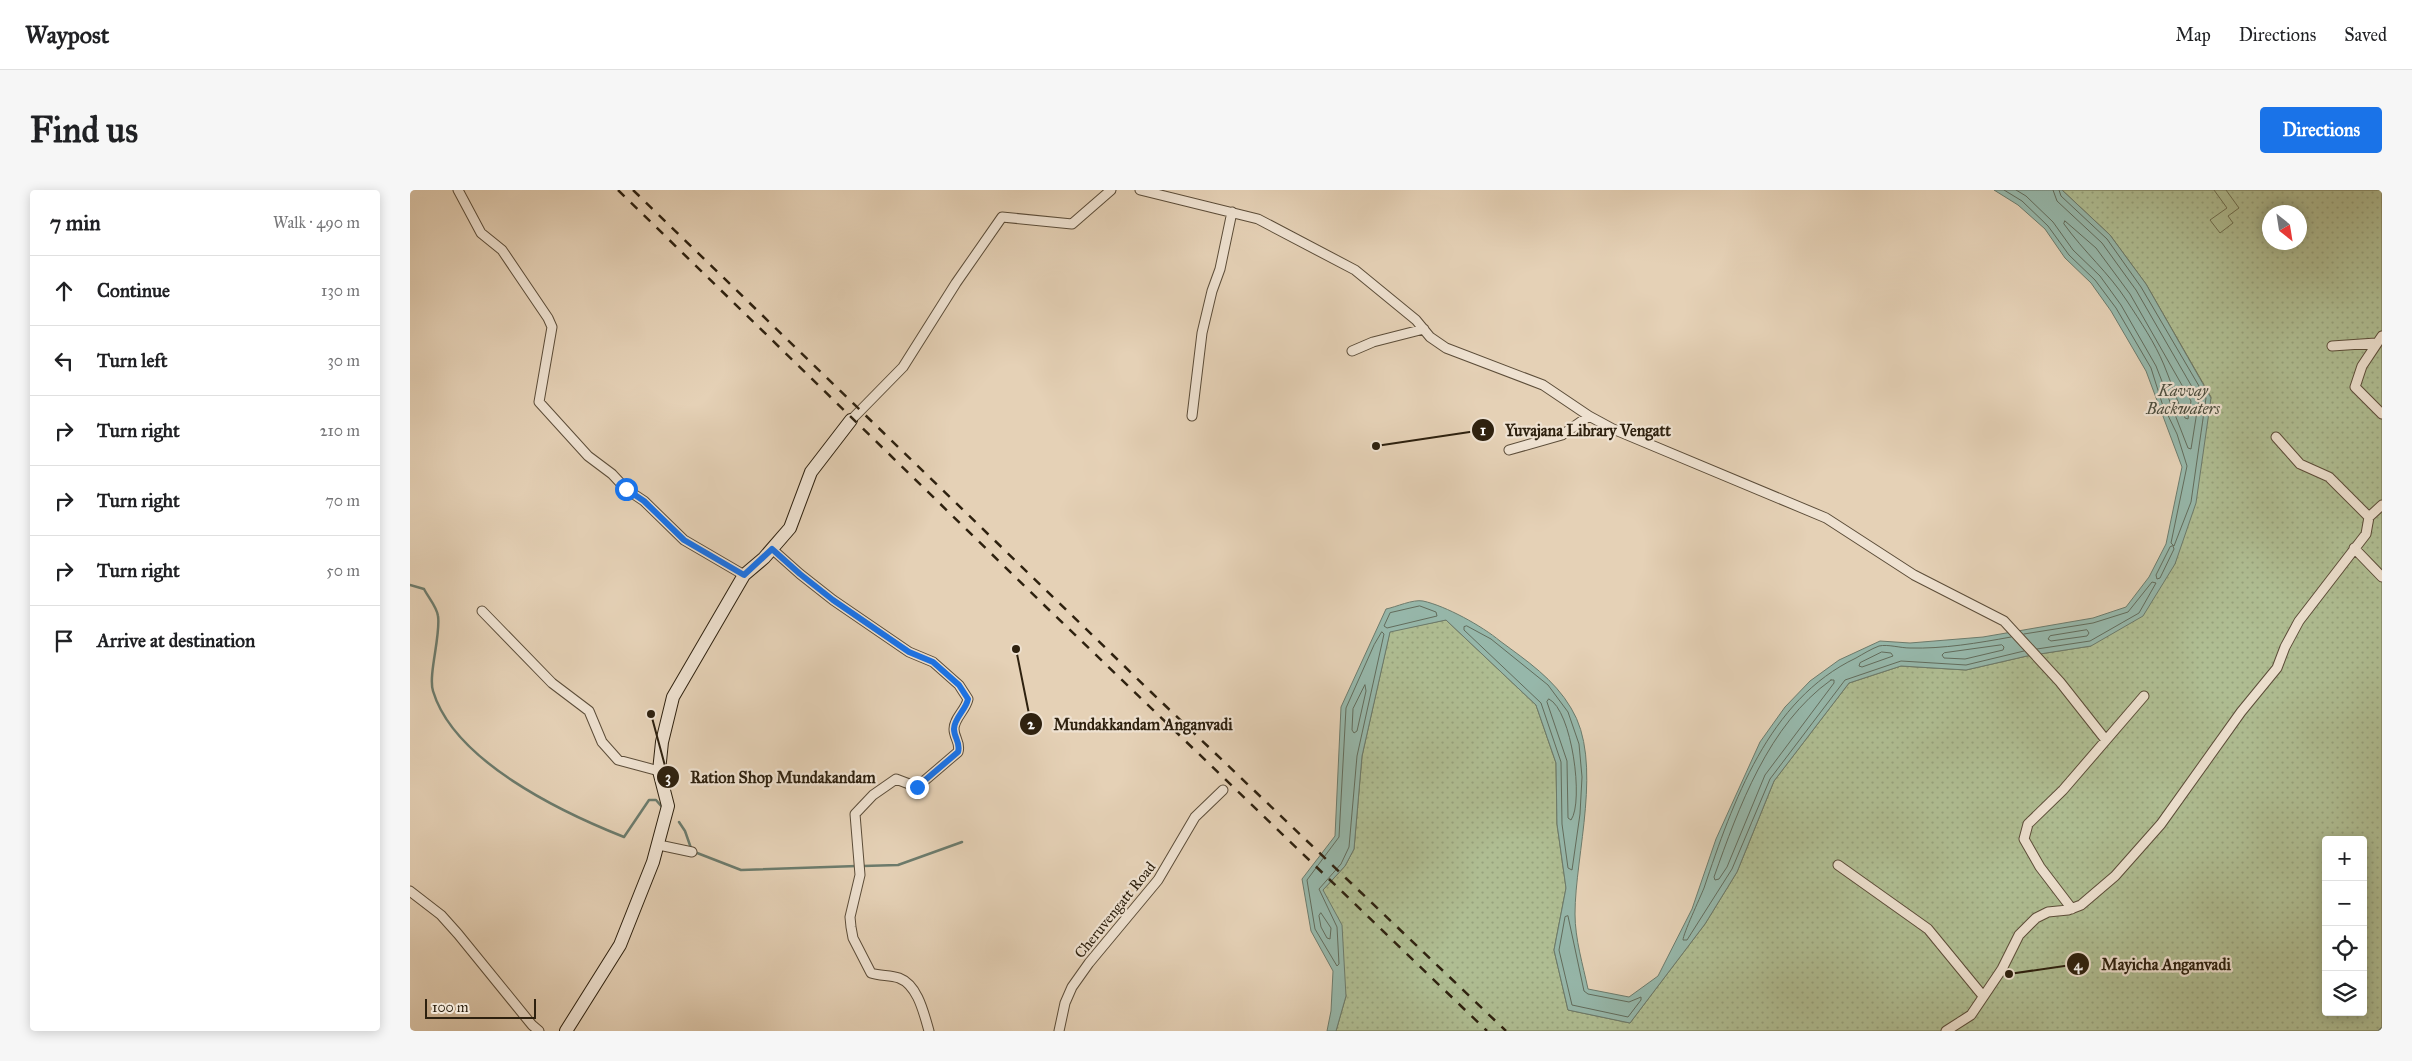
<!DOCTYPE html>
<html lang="en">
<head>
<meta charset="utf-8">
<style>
	:root { --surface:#fff; --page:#f6f6f6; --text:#202124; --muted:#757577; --line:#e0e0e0; --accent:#1a73e8 }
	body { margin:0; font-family:"IM FELL Great Primer",serif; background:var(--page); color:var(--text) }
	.controls { position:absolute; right:15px; bottom:15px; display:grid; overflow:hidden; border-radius:5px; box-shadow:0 2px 12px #0003 }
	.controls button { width:45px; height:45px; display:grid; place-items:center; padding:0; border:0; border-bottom:1px solid var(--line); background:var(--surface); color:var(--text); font:25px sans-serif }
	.compass { position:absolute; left:1852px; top:15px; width:45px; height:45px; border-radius:50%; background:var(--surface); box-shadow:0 2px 12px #0003; rotate:150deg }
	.scale { position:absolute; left:15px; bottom:12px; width:111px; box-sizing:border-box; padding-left:5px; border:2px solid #2e210f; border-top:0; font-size:14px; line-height:18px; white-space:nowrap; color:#2e210f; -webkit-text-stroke:4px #eee1d0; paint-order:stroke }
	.stop { position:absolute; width:15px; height:15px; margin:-11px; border:4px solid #1a73e8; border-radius:50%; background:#fff }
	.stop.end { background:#1a73e8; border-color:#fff; box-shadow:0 1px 5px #0008 }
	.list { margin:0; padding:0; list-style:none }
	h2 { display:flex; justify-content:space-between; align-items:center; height:65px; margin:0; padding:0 20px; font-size:21px }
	h2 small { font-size:16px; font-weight:400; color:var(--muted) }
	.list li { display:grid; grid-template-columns:32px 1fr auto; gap:15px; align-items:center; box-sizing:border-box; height:70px; padding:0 20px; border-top:1px solid var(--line) }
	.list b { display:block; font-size:19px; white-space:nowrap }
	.list em { font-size:16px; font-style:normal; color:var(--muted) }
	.icon { flex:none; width:28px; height:28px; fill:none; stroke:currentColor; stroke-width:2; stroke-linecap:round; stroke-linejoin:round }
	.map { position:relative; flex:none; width:1972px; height:841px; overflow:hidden; border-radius:5px }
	header { display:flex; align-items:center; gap:30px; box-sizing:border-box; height:70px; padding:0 25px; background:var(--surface); border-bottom:1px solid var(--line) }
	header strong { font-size:24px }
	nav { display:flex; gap:28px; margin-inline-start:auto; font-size:18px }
	.intro { display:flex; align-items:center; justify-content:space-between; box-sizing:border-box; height:120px; padding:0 30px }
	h1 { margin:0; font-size:35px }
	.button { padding:12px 22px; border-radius:5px; background:var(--accent); color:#fff; font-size:18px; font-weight:700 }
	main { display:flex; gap:30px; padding:0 30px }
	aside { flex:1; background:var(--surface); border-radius:5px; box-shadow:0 2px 12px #0003 }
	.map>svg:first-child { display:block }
</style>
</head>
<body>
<header>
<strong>Waypost</strong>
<nav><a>Map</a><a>Directions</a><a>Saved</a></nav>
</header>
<div class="intro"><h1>Find us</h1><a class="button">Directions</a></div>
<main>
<aside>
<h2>7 min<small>Walk · 490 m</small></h2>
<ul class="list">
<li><svg class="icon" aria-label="ahead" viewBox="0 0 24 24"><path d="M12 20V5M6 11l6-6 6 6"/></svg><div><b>Continue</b></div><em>130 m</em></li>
<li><svg class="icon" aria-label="left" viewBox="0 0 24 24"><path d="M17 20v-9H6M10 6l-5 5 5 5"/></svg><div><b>Turn left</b></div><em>30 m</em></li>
<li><svg class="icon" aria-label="right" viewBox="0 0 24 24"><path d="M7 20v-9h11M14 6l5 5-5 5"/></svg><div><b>Turn right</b></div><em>210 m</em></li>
<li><svg class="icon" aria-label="right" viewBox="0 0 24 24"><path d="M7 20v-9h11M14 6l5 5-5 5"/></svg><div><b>Turn right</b></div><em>70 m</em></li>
<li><svg class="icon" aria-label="right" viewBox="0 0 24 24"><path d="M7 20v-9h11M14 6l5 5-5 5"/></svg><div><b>Turn right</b></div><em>50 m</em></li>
<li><svg class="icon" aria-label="arrive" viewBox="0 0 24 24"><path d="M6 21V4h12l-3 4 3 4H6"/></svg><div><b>Arrive at destination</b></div></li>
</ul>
</aside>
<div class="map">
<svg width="1972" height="841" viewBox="0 0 1972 841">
	<defs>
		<pattern id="grass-dots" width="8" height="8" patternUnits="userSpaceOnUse" patternTransform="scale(1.25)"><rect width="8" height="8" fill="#afbd92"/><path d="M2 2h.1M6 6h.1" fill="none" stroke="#97a27d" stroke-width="1.8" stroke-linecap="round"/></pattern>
	</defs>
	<rect width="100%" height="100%" fill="#e5d1b6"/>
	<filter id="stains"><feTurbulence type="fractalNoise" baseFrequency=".004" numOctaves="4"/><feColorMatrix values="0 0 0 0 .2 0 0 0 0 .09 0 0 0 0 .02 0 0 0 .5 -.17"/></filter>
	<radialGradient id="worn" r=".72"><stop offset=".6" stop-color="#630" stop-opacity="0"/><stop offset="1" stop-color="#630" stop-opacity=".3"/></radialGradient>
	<path fill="url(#grass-dots)" stroke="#6e6f50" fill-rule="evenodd" d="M1652,0h320v841h-1046l10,-35 -23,-106 22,-24 9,-17 8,-93 28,-125 56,-11 90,85 20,58 1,61 9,64 -12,62 14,60 62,13 75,-99 32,-52 37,-91 75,-98 52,-17 65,4 61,-14 64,-10 84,-82 36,-167 -65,-113 -36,-49zM1860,22h30v30h-30zM1916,650h37v172h-37z"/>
	<path fill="#afbd92" stroke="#6e6f50" d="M1804,0h12l13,18 -11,8 5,7 -13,10 -10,-13 17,-12z"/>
	<path fill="#96b7aa" stroke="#6c7b6c" d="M1584,0h68l48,45 36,49 65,114 -15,105 -21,61 -32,52 -52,30 -64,10 -61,14 -65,-4 -52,17 -75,98 -37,91 -32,52 -75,99 -62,-13 -14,-60 12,-62 -9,-64 -1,-61 -20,-58 -90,-85 -56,12 -28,124 -8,93 -9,17 -22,24 19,35 4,71 -10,35h-9l4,-20 2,-40 -22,-40 -9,-52 33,-43 6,-129 45,-98c10,-2 27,-10 37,-8 23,5 59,25 77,40 27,20 54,38 71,67 33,53 4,146 4,206 0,25 8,51 13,75l41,8 29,-21 34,-67 24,-70 44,-97 25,-35 25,-26 29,-21 41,-19 30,2 73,-6 110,-19 33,-11 23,-30 17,-33 16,-77 -36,-96 -35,-60 -20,-28 -26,-25 -20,-29 -27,-24z"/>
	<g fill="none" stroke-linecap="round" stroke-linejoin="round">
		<path stroke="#626c5c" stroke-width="1" d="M1594,0l18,11 26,25 21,29 26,25 21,28 35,60 11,35 15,31 10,32 -16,77 3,3 17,-44 15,-104 -65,-111 -34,-48 -46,-43 -2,-6
			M1606,0l10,6 27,26 20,28 27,26 21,29 35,61 32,82 3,1 8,-50 -63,-109 -34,-47 -45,-42 -4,-11
			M1655,31l31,27 34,46 61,107 -3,18 -3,-1c-8,-17 -14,-36 -21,-53 -9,-22 -24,-44 -37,-64 -18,-28 -43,-49 -63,-77z
			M1763,356l1,3 -14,29 -3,1 -1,-4 14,-28z
			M1010,416l16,6 1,4 -50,12 -3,-2 6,-13z
			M1057,436l24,13 57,46 20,27 11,32 3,33 -2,37 -8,56 -4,-2 -6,-44 -1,-62 -20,-59 -77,-73v-3z
			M1677,440l2,3 -2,3 -36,5 -3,-2 2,-3z
			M972,442l2,2 -27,122 -8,91 -8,17 -22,25 18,38 2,37 -2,2 -22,-37 -8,-49 32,-43 7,-129 28,-63z
			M1614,444l69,-11 35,-11 24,-30 4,1 -17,30 -49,28 -53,8
			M1601,447c-33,6 -68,12 -101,11 -10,0 -22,-4 -31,-2 -8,3 -16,8 -23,12 -88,42 -123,144 -152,230 -4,10 -21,46 -21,52h4l45,-71 38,-90 75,-99 56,-19 65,4 58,-14
			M1592,455l2,2 -1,3 -38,9 -21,-1 -2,-3 2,-2z
			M1472,462l9,1 2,3 -31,11 -3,-1 1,-3z
			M1421,490h3v3l-69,92 -38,92 -8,12 -4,1 -1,-3c25,-70 54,-152 117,-197z
			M955,495l1,6 -9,40 -3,2 -2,-3 1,-21z
			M1139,509c23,11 35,103 22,121l-3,-2 -1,-57 -20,-59z
			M911,723l10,15 -1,11 -3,-1 -6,-11 -2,-11z
			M1158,726l16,75 4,3 41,8 12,-5v3l-13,17 -56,-12 -13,-55 6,-33z"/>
		<path stroke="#6c7b6c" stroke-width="2.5" d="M0,395l14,4c4,8 13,18 14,27 3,19 -10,59 -5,75 21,70 128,121 191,146l25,-37h7l6,7
			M269,632l6,9 7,20 49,19 116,-4
			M453,676l35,-1 64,-23
			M1969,841l3,-3"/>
		<defs>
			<path id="street" d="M48,0l23,43 21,17 46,68 4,9 -13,75 49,54 24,18 14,15 18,12 40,39 60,35
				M730,0l118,29 97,51 61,50 14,17 16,11 97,37 46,31
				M1972,146l-20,30 -7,21 27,27
				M1922,156l44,-3
				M942,161l21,-9 51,-13
				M782,226l10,-83 10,-42 8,-22 12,-57
				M441,230l52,-53 53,-84 46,-66 70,7 39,-34
				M1866,247l24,27 29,13 40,40
				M1099,260l53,-15 27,-19 24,13 213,89 88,57 90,46 56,61 45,57
				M1944,358l28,29
				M362,359l28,25 33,26 76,52 24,10 26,23 9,14c-2,11 -14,19 -14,30 0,9 7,14 4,23l-41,35 -21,-8 -23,16 -18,19 5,61 -10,42 1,10 2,11 18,35c9,3 19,2 28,5 19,7 25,36 30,53
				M72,421l70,72 37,28 13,31 16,18 41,11
				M249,655l33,7
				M1428,675l90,64 55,67
				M0,701l31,24 17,19 74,91 7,6
				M1662,719l-32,-42 -16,-28 4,-15 35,-34 81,-94
				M649,841l6,-28 7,-16 17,-24 69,-83 37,-63 28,-27
				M1536,841l25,-16 31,-46 17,-34 17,-17 12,-6 20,-2 13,-5 34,-29 46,-52 80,-112 36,-44 8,-21 14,-26 67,-87 3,-17 13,-12"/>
			<path id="secondary" d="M156,841l54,-86 33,-83 15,-56 -9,-35 3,-29 11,-45 71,-122 20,-17 26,-30 21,-56 40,-52"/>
		</defs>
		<use href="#street" stroke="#5c4d39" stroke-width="11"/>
		<use href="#secondary" stroke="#2e210f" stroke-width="14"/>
		<use href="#street" stroke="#eee1d0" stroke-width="9"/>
		<use href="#secondary" stroke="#eee1d0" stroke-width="12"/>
		<path stroke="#2e210f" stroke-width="2.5" stroke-dasharray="9 9" stroke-linecap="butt" d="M208,0l426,415 443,426
			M223,0l518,502 355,339"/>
	</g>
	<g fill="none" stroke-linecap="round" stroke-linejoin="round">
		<path stroke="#1a73e8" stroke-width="6" d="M216,299l18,12 40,39 60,35 28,-26 28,25 33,26 76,52 24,10 26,23 9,14c-2,11 -14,19 -14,30 0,9 7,14 4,23l-41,35"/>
	</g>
	<g text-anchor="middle" stroke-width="4.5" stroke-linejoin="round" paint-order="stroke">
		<g font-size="15" fill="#2e210f" stroke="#eee1d0">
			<text transform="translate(705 720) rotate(-51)" y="5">Cheruvengatt Road</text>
		</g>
		<g font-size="16" font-style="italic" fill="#4d4e3e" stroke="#eee1d0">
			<text x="1773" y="206">Kavvay<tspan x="1773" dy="18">Backwaters</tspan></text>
		</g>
	</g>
	<path fill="none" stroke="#2e210f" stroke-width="2" d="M966 256L1073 240M606 459L621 534M241 524L258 587M1599 784L1668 774"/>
	<g fill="#2e210f" stroke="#eee1d0" stroke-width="2">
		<circle cx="966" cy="256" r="5"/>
		<circle cx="606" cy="459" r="5"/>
		<circle cx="241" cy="524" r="5"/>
		<circle cx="1599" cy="784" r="5"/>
		<circle cx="1073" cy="240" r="12"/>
		<circle cx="621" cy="534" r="12"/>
		<circle cx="258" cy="587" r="12"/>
		<circle cx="1668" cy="774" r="12"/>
	</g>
	<g font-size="15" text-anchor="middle" font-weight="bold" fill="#fff">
		<text x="1073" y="245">1</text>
		<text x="621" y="539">2</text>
		<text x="258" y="592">3</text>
		<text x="1668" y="780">4</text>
	</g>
	<g font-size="16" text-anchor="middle" font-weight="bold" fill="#2e210f" stroke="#eee1d0" stroke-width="4.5" stroke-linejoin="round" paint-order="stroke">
		<text x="1178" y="246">Yuvajana Library Vengatt</text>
		<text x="733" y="540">Mundakkandam Anganvadi</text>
		<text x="373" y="593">Ration Shop Mundakandam</text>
		<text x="1756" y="780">Mayicha Anganvadi</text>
	</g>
	<rect width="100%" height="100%" filter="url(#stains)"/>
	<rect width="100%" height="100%" fill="url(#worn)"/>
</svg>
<div class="controls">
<button>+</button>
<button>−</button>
<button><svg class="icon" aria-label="locate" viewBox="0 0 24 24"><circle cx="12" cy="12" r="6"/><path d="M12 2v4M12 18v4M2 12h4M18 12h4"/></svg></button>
<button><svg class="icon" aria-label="layers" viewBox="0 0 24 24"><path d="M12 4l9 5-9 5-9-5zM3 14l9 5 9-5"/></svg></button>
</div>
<svg class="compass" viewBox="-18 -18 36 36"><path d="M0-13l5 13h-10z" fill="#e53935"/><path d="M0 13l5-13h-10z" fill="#757577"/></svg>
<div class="scale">100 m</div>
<div class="stop" style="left:216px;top:299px"></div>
<div class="stop end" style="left:507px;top:597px"></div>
</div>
</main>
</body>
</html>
